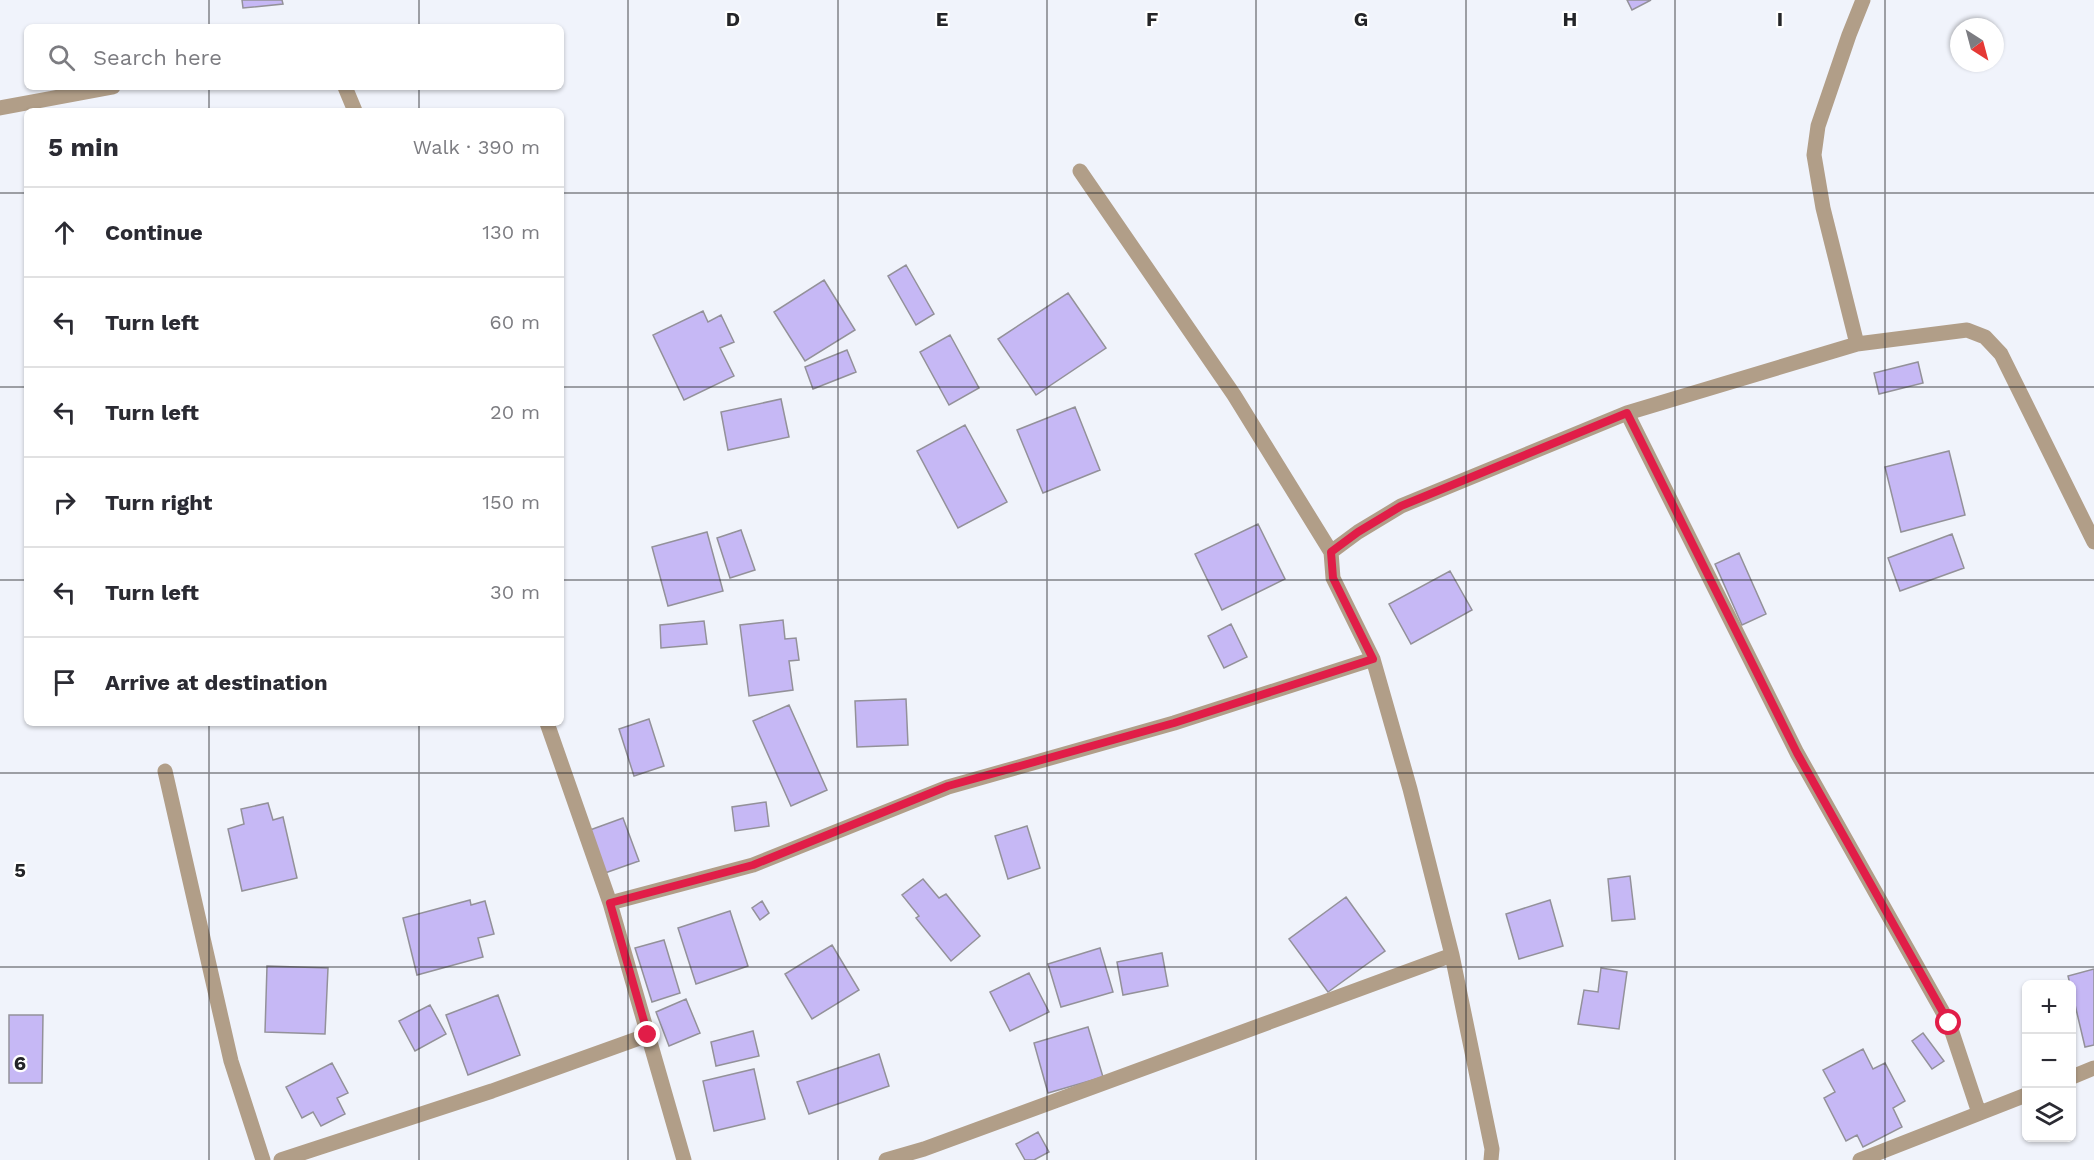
<!DOCTYPE html>
<html lang="en">
<head>
<meta charset="utf-8">
<style>
	:root { --surface:#fff; --page:#f7f7f7; --text:#2b2b33; --muted:#7c7c81; --line:#e1e1e2 }
	body { margin:0; font-family:"Work Sans",sans-serif; background:var(--page); color:var(--text) }
	.controls { position:absolute; right:18px; bottom:18px; display:grid; overflow:hidden; border-radius:9px; box-shadow:0 2px 4px #0004 }
	.controls button { width:54px; height:54px; display:grid; place-items:center; padding:0; border:0; border-bottom:2px solid var(--line); background:var(--surface); color:var(--text); font:30px sans-serif }
	.compass { position:absolute; left:1950px; top:18px; width:54px; height:54px; border-radius:50%; background:var(--surface); box-shadow:0 2px 4px #0004; rotate:144deg }
	.stop { position:absolute; width:18px; height:18px; margin:-14px; border:4px solid #e11d48; border-radius:50%; background:#fff }
	.stop.end { background:#e11d48; border-color:#fff; box-shadow:0 2px 6px #0008 }
	.list { margin:0; padding:0; list-style:none }
	h2 { display:flex; justify-content:space-between; align-items:center; height:78px; margin:0; padding:0 24px; font-size:26px }
	h2 small { font-size:20px; font-weight:400; color:var(--muted) }
	.list li { display:grid; grid-template-columns:39px 1fr auto; gap:18px; align-items:center; box-sizing:border-box; height:90px; padding:0 24px; border-top:2px solid var(--line) }
	.list b { display:block; font-size:22px; white-space:nowrap }
	.list em { font-size:20px; font-style:normal; color:var(--muted) }
	.icon { flex:none; width:33px; height:33px; fill:none; stroke:currentColor; stroke-width:2; stroke-linecap:round; stroke-linejoin:round }
	.map { position:relative; flex:none; width:2094px; height:1160px; overflow:hidden }
	.search { position:absolute; background:var(--surface); box-shadow:0 2px 4px #0004; left:24px; top:24px; width:540px; height:66px; display:flex; align-items:center; gap:15px; box-sizing:border-box; padding:0 21px; border-radius:9px; color:var(--muted); font-size:22px }
	.panel { position:absolute; background:var(--surface); box-shadow:0 2px 4px #0004; left:24px; top:108px; width:540px; height:618px; border-radius:9px }
	.map>svg:first-child { display:block }
</style>
</head>
<body>
<div class="map">
<svg width="2094" height="1160" viewBox="0 0 2094 1160">
	<rect width="100%" height="100%" fill="#f0f3fb"/>
	<path fill="#c6b8f5" stroke="#939199" stroke-width="1.5" d="M242,0h40l1,4 -40,4z
		M1627,0h24l-19,10z
		M906,265l28,49 -18,11 -28,-49z
		M824,280l31,50 -50,31 -31,-49z
		M1068,293l38,55 -70,47 -38,-56z
		M703,311l5,11 13,-7 13,27 -14,6 14,28 -50,24 -31,-65z
		M950,335l29,53 -30,17 -29,-53z
		M847,350l9,22 -43,17 -8,-22z
		M1918,362l5,21 -44,11 -5,-21z
		M781,399l8,38 -61,13 -7,-38z
		M1075,407l25,63 -57,23 -26,-63z
		M965,425l42,77 -49,26 -41,-77z
		M1949,451l16,64 -64,17 -16,-65z
		M1258,524l27,55 -63,31 -27,-56z
		M741,530l14,40 -25,8 -13,-40z
		M707,532l16,59 -55,15 -16,-59z
		M1952,534l12,34 -64,23 -12,-33z
		M1739,553l27,61 -24,11 -27,-61z
		M1450,571l22,39 -61,34 -22,-40z
		M783,620l2,19 11,-1 3,22 -10,1 4,29 -44,6 -9,-71z
		M704,621l3,23 -46,4 -1,-23z
		M1231,624l16,33 -23,11 -16,-32z
		M906,699l2,46 -51,2 -2,-46z
		M789,705l38,85 -36,16 -38,-85z
		M649,719l15,47 -30,10 -15,-47z
		M766,802l3,24 -34,5 -3,-24z
		M268,803l5,17 10,-3 14,61 -55,13 -14,-62 16,-5 -3,-15z
		M623,818l16,43 -34,12 -15,-43z
		M1027,826l13,42 -32,11 -13,-43z
		M1630,876l5,43 -23,2 -4,-42z
		M923,879l16,19 7,-4 34,42 -29,25 -35,-43 3,-2 -17,-21z
		M1346,897l39,54 -57,41 -39,-53z
		M470,900l1,5 14,-4 9,33 -16,4 5,19 -66,18 -14,-57z
		M1550,900l13,46 -44,13 -13,-45z
		M762,901l7,12 -9,7 -8,-12z
		M730,911l18,55 -52,18 -18,-56z
		M664,940l16,53 -28,9 -17,-54z
		M832,945l27,45 -47,29 -27,-45z
		M1100,948l13,44 -52,15 -13,-43z
		M1162,953l6,33 -45,9 -6,-33z
		M267,966l61,2 -3,66 -60,-2z
		M1601,968l26,4 -8,57 -41,-5 6,-34 14,2z
		M2094,969v76l-9,2 -13,-55v-8h-2l-2,-8z
		M1029,973l20,39 -39,19 -20,-39z
		M498,995l22,60 -52,20 -22,-60z
		M686,999l14,34 -31,13 -13,-34z
		M430,1005l16,29 -31,17 -16,-30z
		M9,1015h34l-1,68h-33z
		M1088,1027l15,50 -55,16 -14,-50z
		M753,1031l6,25 -43,10 -5,-24z
		M1923,1033l21,28 -12,8 -20,-28z
		M1863,1049l10,20 12,-6 20,38 -12,7 9,19 -39,20 -6,-12 -11,6 -22,-43 11,-6 -12,-22z
		M879,1054l10,32 -80,28 -12,-32z
		M332,1063l16,30 -11,5 8,16 -24,12 -8,-14 -11,6 -16,-31z
		M754,1069l11,50 -51,12 -11,-50z
		M1038,1132l11,20 -15,8h-9l-9,-16z"/>
	<g fill="none" stroke-linecap="round" stroke-linejoin="round">
		<path stroke="#b19e88" stroke-width="15" d="M345,87l10,24
			M0,108l113,-21
			M1080,171l154,224 97,157
			M1857,344l-34,-136 -9,-53 4,-29 31,-91 14,-35
			M1627,413l170,340 152,270 30,90
			M547,723l63,180 74,257
			M165,771l66,290 32,99
			M610,903l143,-38 195,-78 226,-64 199,-64
			M2072,1077l22,-9
			M281,1160l211,-69 156,-56
			M886,1160l38,-11 528,-194
			M1491,1160l1,-11 -40,-194 -42,-166 -37,-130 -40,-81 -2,-26 27,-20 43,-26 226,-93 230,-69 110,-14 18,7 16,17 93,188
			M1860,1160l166,-65"/>
	</g>
	<g fill="none" stroke-linecap="round" stroke-linejoin="round">
		<path stroke="#e11d48" stroke-width="8" d="M648,1035l-38,-132 143,-38 195,-79 226,-63 199,-64 -40,-81 -2,-26 27,-20 43,-26 226,-93 170,340 152,270"/>
	</g>
	<path fill="none" stroke="#242528" stroke-width="1.5" stroke-opacity="0.55" d="M209,0v27M419,0v27M628,0v1160M838,0v1160M1047,0v1160M1256,0v1160M1466,0v1160M1675,0v1160M1885,0v1160M209,87v24M419,87v24M0,193h27M561,193h1533M0,387h27M561,387h1533M0,580h27M561,580h1533M209,723v437M419,723v437M0,773h2094M0,967h2094"/>
	<g font-size="20" text-anchor="middle" font-weight="bold" fill="#242528" stroke="#fff" stroke-width="4.5" stroke-linejoin="round" paint-order="stroke">
		<text x="733" y="26">D</text>
		<text x="942" y="26">E</text>
		<text x="1152" y="26">F</text>
		<text x="1361" y="26">G</text>
		<text x="1570" y="26">H</text>
		<text x="1780" y="26">I</text>
		<text x="20" y="877">5</text>
		<text x="20" y="1070">6</text>
	</g>
</svg>
<div class="controls">
<button>+</button>
<button>−</button>
<button><svg class="icon" aria-label="layers" viewBox="0 0 24 24"><path d="M12 4l9 5-9 5-9-5zM3 14l9 5 9-5"/></svg></button>
</div>
<svg class="compass" viewBox="-18 -18 36 36"><path d="M0-13l5 13h-10z" fill="#e53935"/><path d="M0 13l5-13h-10z" fill="#7c7c81"/></svg>
<div class="stop" style="left:1949px;top:1023px"></div>
<div class="stop end" style="left:648px;top:1035px"></div>
<div class="search"><svg class="icon" aria-label="search" viewBox="0 0 24 24"><circle cx="10" cy="10" r="6"/><path d="M15 15l6 6"/></svg>Search here</div>
<section class="panel">
<h2>5 min<small>Walk · 390 m</small></h2>
<ul class="list">
<li><svg class="icon" aria-label="ahead" viewBox="0 0 24 24"><path d="M12 20V5M6 11l6-6 6 6"/></svg><div><b>Continue</b></div><em>130 m</em></li>
<li><svg class="icon" aria-label="left" viewBox="0 0 24 24"><path d="M17 20v-9H6M10 6l-5 5 5 5"/></svg><div><b>Turn left</b></div><em>60 m</em></li>
<li><svg class="icon" aria-label="left" viewBox="0 0 24 24"><path d="M17 20v-9H6M10 6l-5 5 5 5"/></svg><div><b>Turn left</b></div><em>20 m</em></li>
<li><svg class="icon" aria-label="right" viewBox="0 0 24 24"><path d="M7 20v-9h11M14 6l5 5-5 5"/></svg><div><b>Turn right</b></div><em>150 m</em></li>
<li><svg class="icon" aria-label="left" viewBox="0 0 24 24"><path d="M17 20v-9H6M10 6l-5 5 5 5"/></svg><div><b>Turn left</b></div><em>30 m</em></li>
<li><svg class="icon" aria-label="arrive" viewBox="0 0 24 24"><path d="M6 21V4h12l-3 4 3 4H6"/></svg><div><b>Arrive at destination</b></div></li>
</ul>
</section>
</div>
</body>
</html>
